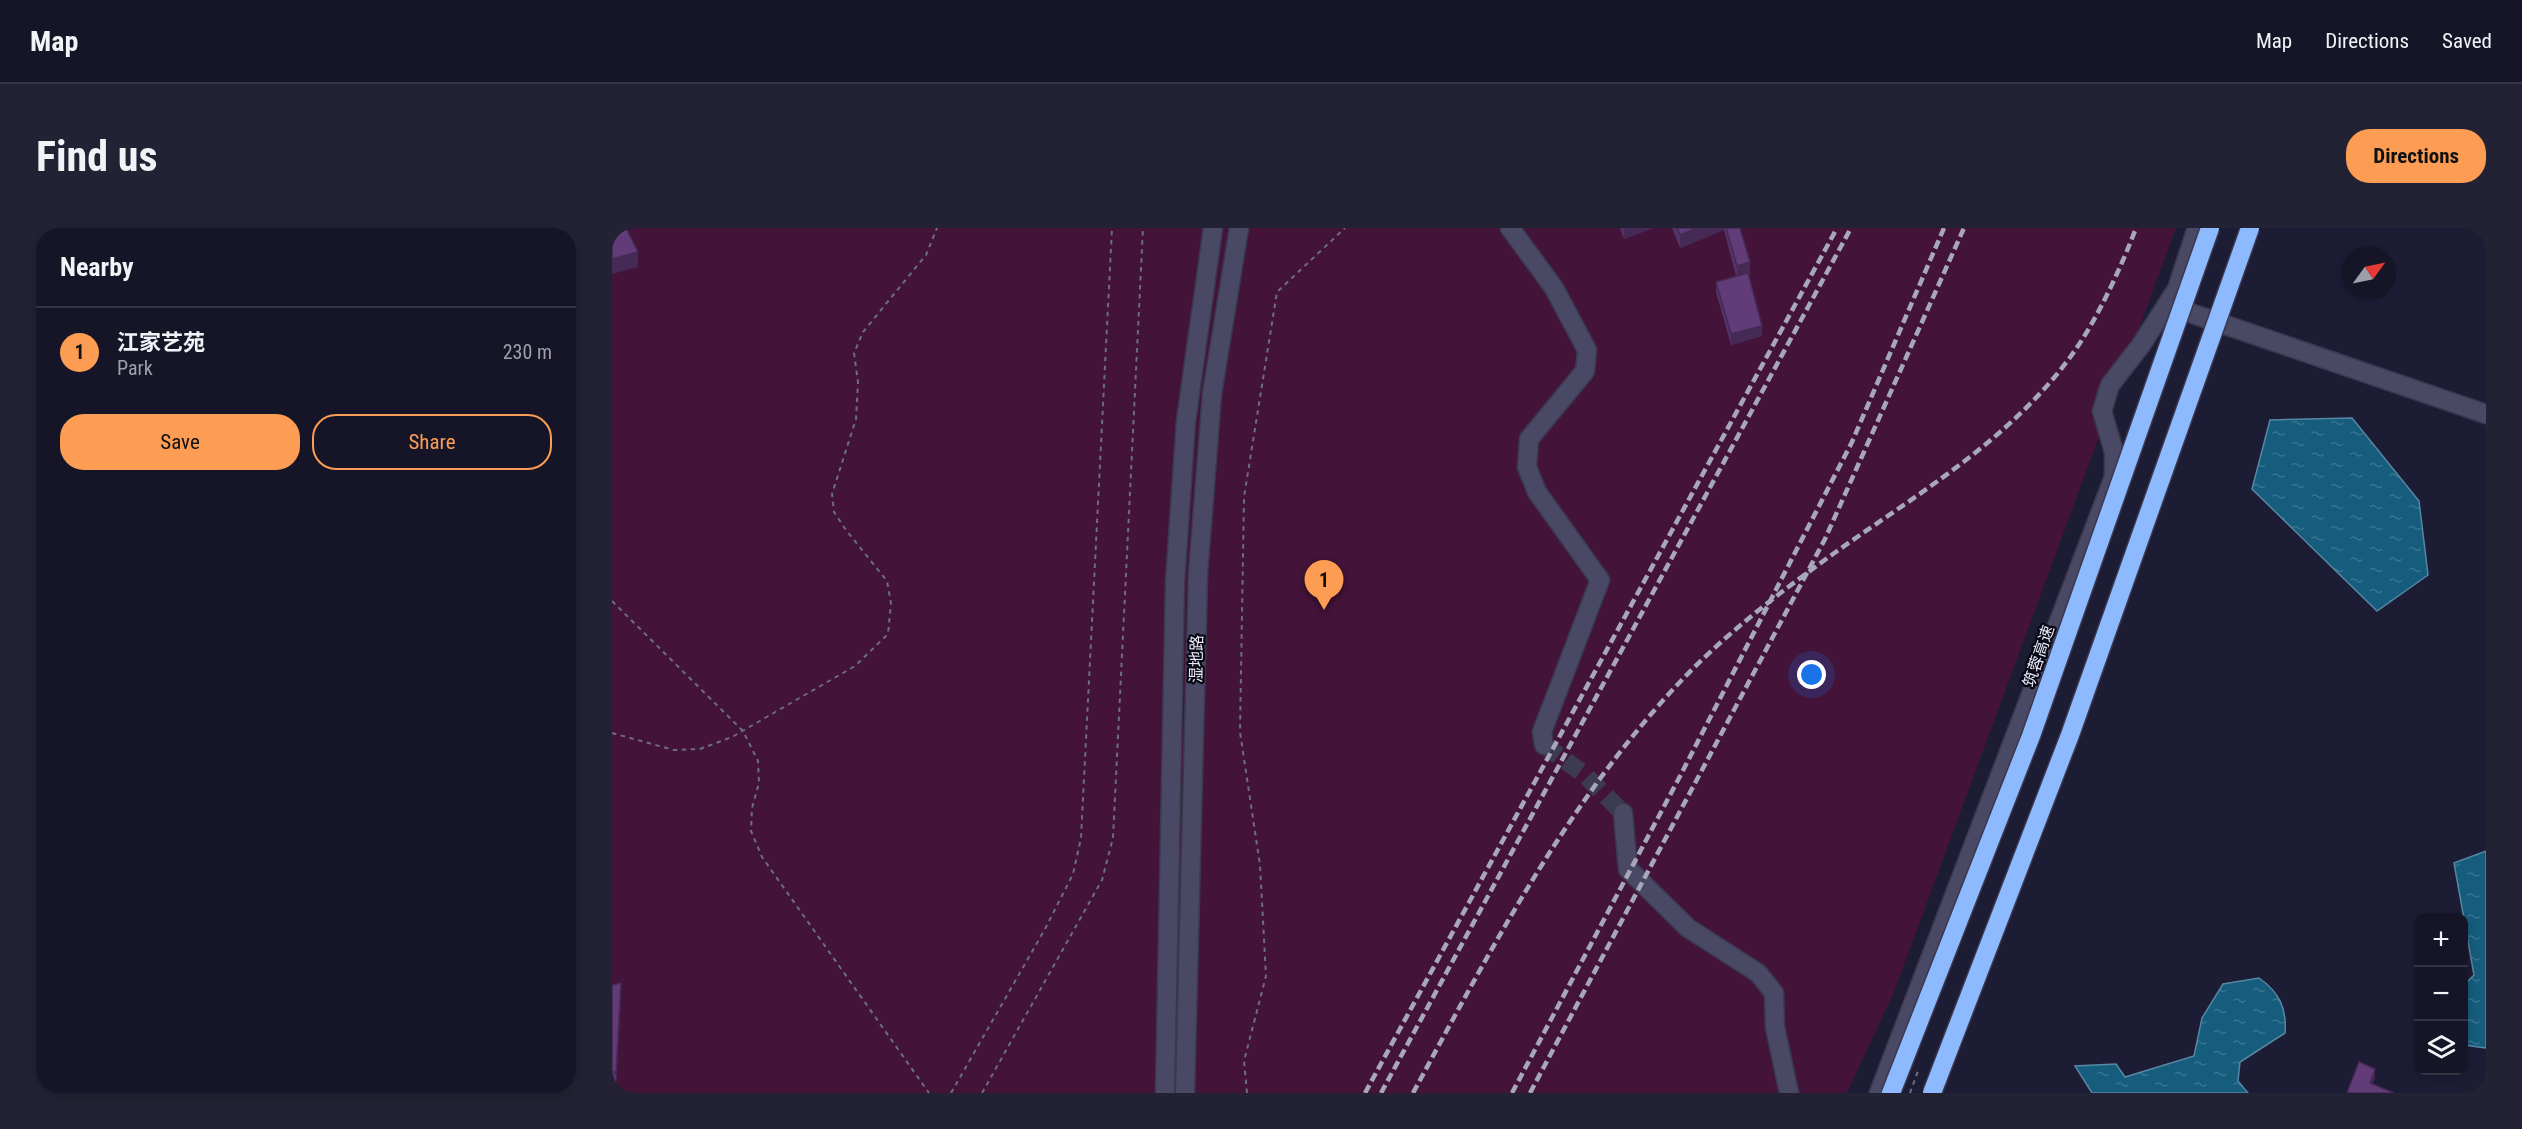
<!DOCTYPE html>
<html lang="en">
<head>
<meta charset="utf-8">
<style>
	:root { --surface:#161528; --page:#232234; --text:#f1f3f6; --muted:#9e9fa8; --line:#353445; --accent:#fc9d53 }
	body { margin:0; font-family:"Roboto Condensed","Noto Sans SC",sans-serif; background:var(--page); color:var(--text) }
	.controls { position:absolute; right:18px; bottom:18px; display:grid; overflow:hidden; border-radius:12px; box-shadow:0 3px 9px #0003 }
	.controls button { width:54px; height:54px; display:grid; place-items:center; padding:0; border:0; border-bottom:2px solid var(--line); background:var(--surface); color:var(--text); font:30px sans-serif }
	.compass { position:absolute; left:1730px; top:18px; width:54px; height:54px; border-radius:50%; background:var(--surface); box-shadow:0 3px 9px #0003; rotate:57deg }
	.you { position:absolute; left:1200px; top:447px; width:21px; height:21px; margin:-15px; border:4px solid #fff; border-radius:50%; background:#1a73e8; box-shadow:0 0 0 9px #1a73e833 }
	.badge { display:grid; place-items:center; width:39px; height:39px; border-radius:50%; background:var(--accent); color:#111; font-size:20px; font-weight:700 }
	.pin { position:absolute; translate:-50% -50px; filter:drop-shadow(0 2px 3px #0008) }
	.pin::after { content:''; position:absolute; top:32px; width:21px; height:18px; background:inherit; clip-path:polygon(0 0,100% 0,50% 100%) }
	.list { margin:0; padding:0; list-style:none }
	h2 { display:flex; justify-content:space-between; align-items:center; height:78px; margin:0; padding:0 24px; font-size:26px }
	h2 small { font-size:20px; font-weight:400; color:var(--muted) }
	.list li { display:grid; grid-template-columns:39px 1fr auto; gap:18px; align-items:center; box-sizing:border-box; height:90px; padding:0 24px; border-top:2px solid var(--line) }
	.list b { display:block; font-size:22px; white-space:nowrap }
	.list p { margin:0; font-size:20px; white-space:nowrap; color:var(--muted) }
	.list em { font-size:20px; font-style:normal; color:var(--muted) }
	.actions { display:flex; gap:12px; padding:18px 24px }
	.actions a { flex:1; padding:14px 0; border:2px solid var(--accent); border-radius:24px; text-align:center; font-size:21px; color:var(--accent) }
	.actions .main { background:var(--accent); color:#111 }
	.icon { flex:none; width:33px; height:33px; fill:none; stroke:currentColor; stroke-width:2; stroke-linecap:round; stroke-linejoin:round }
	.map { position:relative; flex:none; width:1874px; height:865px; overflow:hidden; border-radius:24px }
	header { display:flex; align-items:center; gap:36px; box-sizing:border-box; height:84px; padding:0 30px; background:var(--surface); border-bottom:2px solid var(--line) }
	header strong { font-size:28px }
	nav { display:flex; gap:33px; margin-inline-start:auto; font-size:21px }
	.intro { display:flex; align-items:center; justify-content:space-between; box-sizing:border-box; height:144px; padding:0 36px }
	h1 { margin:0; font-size:42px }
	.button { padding:15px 27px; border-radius:24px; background:var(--accent); color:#111; font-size:21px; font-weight:700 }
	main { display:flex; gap:36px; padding:0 36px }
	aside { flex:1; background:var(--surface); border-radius:24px; box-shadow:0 3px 9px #0003 }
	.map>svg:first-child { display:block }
</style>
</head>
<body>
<header>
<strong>Map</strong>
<nav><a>Map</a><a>Directions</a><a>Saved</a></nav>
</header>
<div class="intro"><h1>Find us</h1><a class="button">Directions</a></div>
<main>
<aside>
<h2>Nearby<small></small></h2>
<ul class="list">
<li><span class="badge">1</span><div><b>江家艺苑</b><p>Park</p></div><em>230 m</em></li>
</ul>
<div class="actions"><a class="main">Save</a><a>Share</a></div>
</aside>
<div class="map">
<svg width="1874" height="865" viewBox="0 0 1874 865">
	<defs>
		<pattern id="water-ripples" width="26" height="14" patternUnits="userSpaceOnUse" patternTransform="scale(1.5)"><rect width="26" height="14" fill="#165c7c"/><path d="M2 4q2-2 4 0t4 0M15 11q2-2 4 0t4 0" fill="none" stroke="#387490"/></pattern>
	</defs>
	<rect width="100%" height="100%" fill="#1d1c35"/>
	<path fill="#441339" d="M0,0h1564l-282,764 -47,101h-1235z"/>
	<path fill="url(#water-ripples)" stroke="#5687a3" stroke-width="1.5" d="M1740,190l67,83 9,74 -51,36 -125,-122 18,-69z
		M1874,623v197l-22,-3v-60l10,-10 -20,-112z
		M1647,750c20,14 28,30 26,55l-45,29 -2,19 10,12h-156l-17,-27 41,-2 9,13 69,-21 8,-38 21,-34z"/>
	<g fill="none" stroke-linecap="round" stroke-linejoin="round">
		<path stroke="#3c3b53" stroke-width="18" stroke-dasharray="18 9" stroke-linecap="butt" d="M932,517l41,30 38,38"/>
		<defs>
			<path id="minor" d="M898,0l44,60 33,62 -2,21 -56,68 -2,28 10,25 63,88 -58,152 2,13
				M1555,77l319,109
				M1011,585l5,56 60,59 70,45 16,20 1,34 14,66
				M553,865l10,-511 11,-161 27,-193
				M573,865l13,-519 14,-180 27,-166
				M1267,865l235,-616v-25l-12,-41 8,-26 31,-40 36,-56 20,-61"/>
		</defs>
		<use href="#minor" stroke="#3a384e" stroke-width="21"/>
		<path stroke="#6d6d83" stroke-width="2" stroke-dasharray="4.5 4.5" stroke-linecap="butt" d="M0,373l131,130 15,30 1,22 -7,25 -1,23 11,26 167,236
			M0,505l62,17 26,-1 32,-12 123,-71 33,-32 3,-31 -4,-22 -41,-51 -12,-18 -2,-18 24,-75 2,-37 -4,-29 9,-21 63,-77 11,-27
			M339,865l94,-164 28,-55 8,-36 31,-610
			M370,865l120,-213 11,-42 30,-610
			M635,865l-3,-32 22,-85 -6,-111 -20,-133 4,-235 33,-205 68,-64
			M1298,865l8,-22"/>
		<use href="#minor" stroke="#494865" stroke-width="18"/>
		<path stroke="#a7a7bb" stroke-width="4.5" stroke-dasharray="9 4.5" stroke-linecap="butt" d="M753,865l472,-865
			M769,865l470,-865
			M801,865c77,-142 154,-291 266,-410 45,-48 100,-90 154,-129 84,-60 176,-113 238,-198 25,-34 50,-88 65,-128
			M900,865l166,-313 174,-338 92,-214
			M918,865l295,-554 139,-311"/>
		<defs>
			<path id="highway-bridge" d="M1279,865l140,-357 179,-508
				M1320,865l138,-358 180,-507"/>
		</defs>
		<use href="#highway-bridge" stroke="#3a384e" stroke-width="21" stroke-linecap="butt"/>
		<use href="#highway-bridge" stroke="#8db9ff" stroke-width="18"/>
	</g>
	<path fill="#543468" d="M1008,0h33l-29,11z
		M1060,0h68l10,47 -2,1 14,60 -31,9 -15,-53v-10l20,-6 -12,-46 -44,18z
		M0,757l9,12 -5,90 -4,-2z"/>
	<path fill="#452a55" d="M1012,0h29l-29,11z
		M1085,0h27v2l-44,18v-13z
		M26,24v15l-26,7v-15z
		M1138,34v13l-13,4v-13z
		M1150,98v10l-31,9v-11z
		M9,755v14l-5,90v-14z
		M1763,841v8l-5,14v-8z"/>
	<path fill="#623c79" stroke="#452a55" stroke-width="1.5" d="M0,0h14l12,24 -26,7z
		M1065,0h20l-17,7z
		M1114,0h14l10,34 -13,4z
		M1136,45l14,53 -31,8 -15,-52z
		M9,755l-5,90 -4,-2v-86z
		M1747,834l16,7 -5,14 24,10h-47z"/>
	<g text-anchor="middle" stroke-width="4.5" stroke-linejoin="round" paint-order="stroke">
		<g font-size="16" fill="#ebebfd" stroke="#080813">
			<text transform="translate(1426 428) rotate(-71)" y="6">筑蓉高速</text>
			<text transform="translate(584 431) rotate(-89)" y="6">湿地路</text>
		</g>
	</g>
</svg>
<div class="controls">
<button>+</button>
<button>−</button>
<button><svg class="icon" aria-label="layers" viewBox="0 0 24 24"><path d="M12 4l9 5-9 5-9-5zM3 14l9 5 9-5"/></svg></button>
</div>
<svg class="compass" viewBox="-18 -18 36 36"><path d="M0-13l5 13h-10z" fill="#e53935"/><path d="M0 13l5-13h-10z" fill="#9e9fa8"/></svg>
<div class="you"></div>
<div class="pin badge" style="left:712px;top:382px">1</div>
</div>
</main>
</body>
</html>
